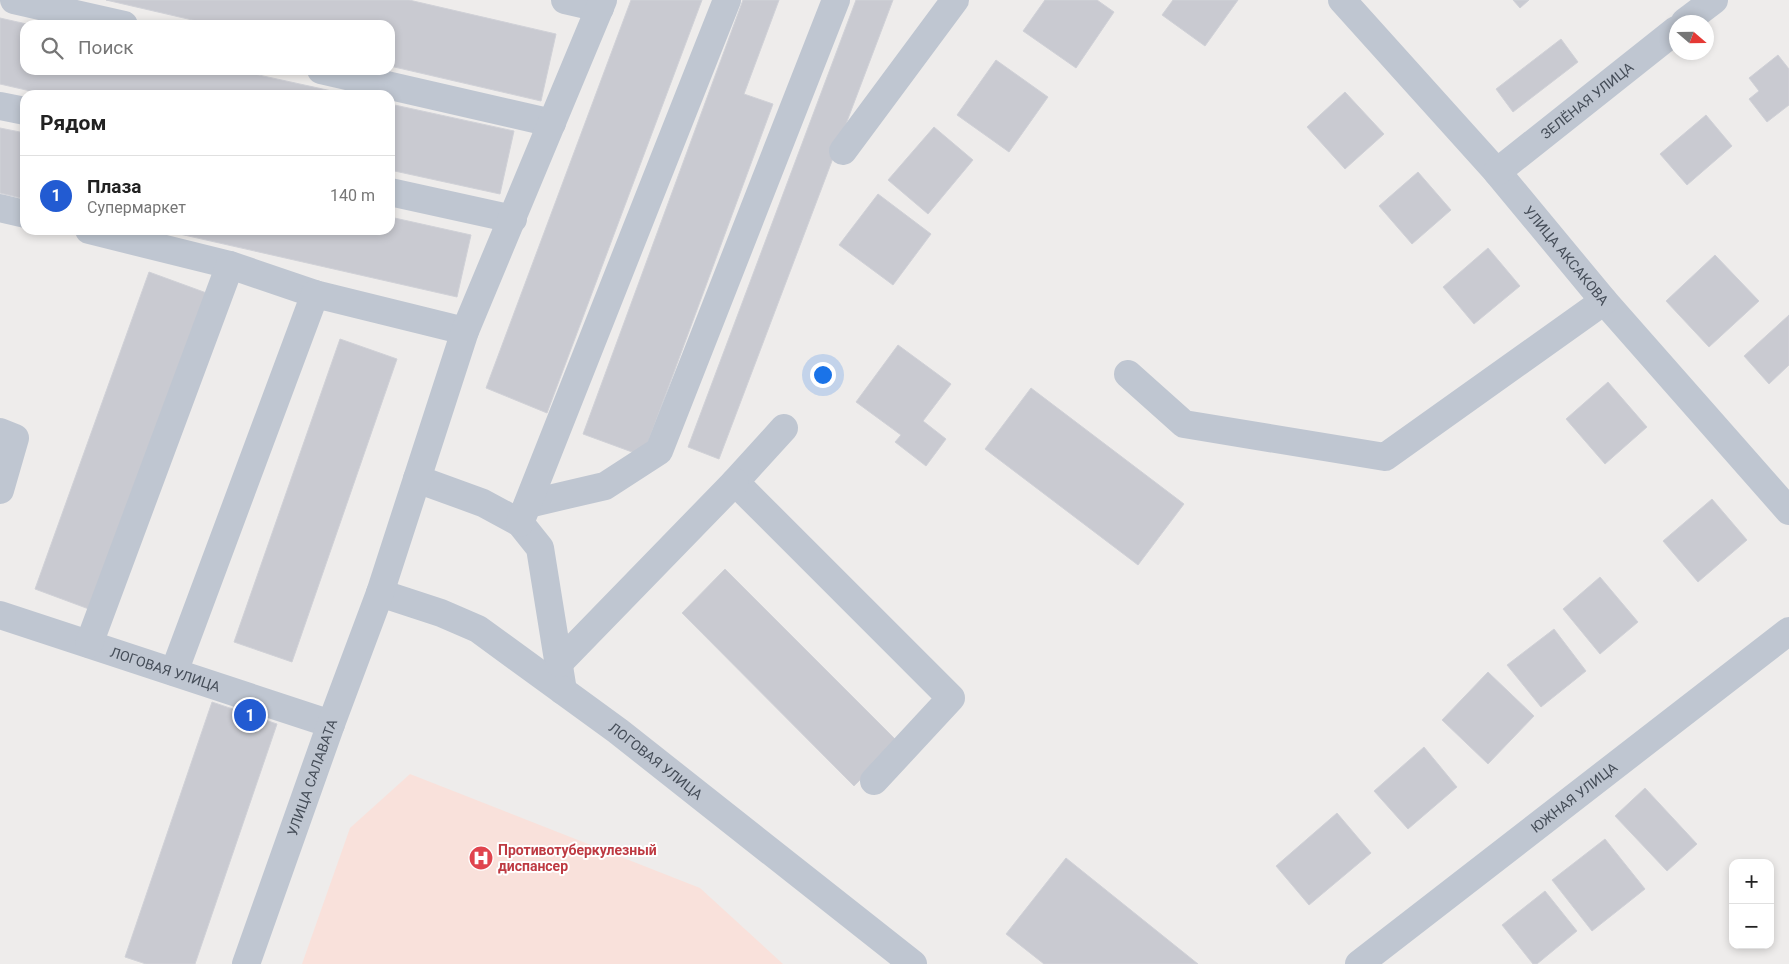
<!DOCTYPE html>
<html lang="ru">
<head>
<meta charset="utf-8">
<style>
	:root { --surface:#fff; --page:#f2f2f2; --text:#222; --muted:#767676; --line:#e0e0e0; --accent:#225bd2 }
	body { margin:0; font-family:Roboto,sans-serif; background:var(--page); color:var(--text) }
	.controls { position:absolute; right:15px; bottom:15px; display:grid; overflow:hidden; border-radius:10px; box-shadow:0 2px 8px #0003 }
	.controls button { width:45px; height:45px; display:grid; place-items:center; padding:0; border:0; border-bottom:1px solid var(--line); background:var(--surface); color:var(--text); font:25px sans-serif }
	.compass { position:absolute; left:1669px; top:15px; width:45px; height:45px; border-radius:50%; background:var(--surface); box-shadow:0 2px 8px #0003; rotate:110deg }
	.you { position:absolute; left:822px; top:374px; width:18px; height:18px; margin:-12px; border:4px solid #fff; border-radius:50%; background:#1a73e8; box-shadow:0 0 0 8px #1a73e833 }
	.badge { display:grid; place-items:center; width:32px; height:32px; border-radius:50%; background:var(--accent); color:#fff; font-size:16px; font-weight:700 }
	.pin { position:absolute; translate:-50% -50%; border:2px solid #fff; box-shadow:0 1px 5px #0006 }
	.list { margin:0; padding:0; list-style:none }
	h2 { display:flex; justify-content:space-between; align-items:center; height:65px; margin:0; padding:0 20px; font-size:21px }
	h2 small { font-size:16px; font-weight:400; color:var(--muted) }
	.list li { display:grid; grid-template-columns:32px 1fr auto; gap:15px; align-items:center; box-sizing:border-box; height:80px; padding:0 20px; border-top:1px solid var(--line) }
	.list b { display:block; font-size:19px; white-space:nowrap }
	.list p { margin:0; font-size:16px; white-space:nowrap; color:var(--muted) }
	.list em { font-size:16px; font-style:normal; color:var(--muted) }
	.icon { flex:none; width:28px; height:28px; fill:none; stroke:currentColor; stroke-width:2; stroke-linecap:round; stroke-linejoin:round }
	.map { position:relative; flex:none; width:1789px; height:964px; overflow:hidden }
	.search { position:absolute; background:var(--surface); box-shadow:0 2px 8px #0003; left:20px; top:20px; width:375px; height:55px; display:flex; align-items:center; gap:12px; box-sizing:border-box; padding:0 18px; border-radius:15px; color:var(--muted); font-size:19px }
	.panel { position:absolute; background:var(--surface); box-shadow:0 2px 8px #0003; left:20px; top:90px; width:375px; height:145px; border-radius:15px }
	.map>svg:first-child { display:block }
</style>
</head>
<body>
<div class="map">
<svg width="1789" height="964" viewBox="0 0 1789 964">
	<rect width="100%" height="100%" fill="#eeeceb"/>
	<path fill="#f9e1db" d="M410,774l290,114 83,76h-481l48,-136z"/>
	<path fill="#c9cad1" stroke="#d0d1d7" d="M106,0h303l147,34 -15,67 -151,-35v-41h-176z
		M631,0h71l-155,413 -61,-25z
		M743,0h36l-35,94 29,10 -130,352 -60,-22z
		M856,0h37l-174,459 -31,-12z
		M1045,0h52l17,12 -38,56 -53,-37z
		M1173,0h65l-33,46 -43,-31z
		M1513,0h16l-9,8z
		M0,18l31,7h-6v45h211l114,25h-302l-48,-11z
		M1561,39l17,23 -65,50 -17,-23z
		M1778,55l11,14v36l-22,17 -18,-23 10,-8 -10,-13z
		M996,60l52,37 -39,55 -52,-37z
		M1345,92l39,42 -39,35 -38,-42z
		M390,104l124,27 -14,63 -110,-24z
		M1706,115l26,31 -45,39 -27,-31z
		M934,127l39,33 -45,54 -40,-34z
		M0,128l25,5v66l-25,-6z
		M1418,172l33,38 -39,34 -33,-38z
		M878,194l53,40 -38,51 -54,-40z
		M390,217l81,18 -14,62 -295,-67h228z
		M1488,248l32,38 -46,38 -31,-37z
		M1715,255l44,46 -50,46 -43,-46z
		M149,272l63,23 -115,317 -62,-23z
		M1789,315v50l-20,19 -25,-28z
		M340,339l57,20 -105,303 -58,-20z
		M898,345l53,39 -28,37 23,18 -20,27 -31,-24 6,-7 -45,-33z
		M1608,382l39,45 -42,37 -39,-45z
		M1031,388l153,116 -46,61 -153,-116z
		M1712,499l35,41 -49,42 -35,-41z
		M725,569l173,173 -44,44 -172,-173z
		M1600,577l38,45 -38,32 -37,-45z
		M1554,629l32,42 -45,36 -34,-42z
		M1488,672l46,44 -46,48 -46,-44z
		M212,702l65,22 -82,240h-49l-21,-7z
		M1424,747l33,40 -49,42 -34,-38z
		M1645,788l52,56 -30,27 -52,-55z
		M1337,813l34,40 -62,52 -33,-39z
		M1605,839l40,50 -53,42 -40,-51z
		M1066,858l132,106h-154l-38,-30z
		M1545,891l32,40 -40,33h-4l-31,-39z"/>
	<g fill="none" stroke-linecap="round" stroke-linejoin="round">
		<g stroke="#bfc6d1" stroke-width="28">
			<path d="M14,0l110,25"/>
			<path d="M565,0l35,8"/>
			<path id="s1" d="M1342,0l155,172 107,129 185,210"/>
			<path d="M1685,22l29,-22"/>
			<path d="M321,70l231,53"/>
			<path d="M0,106l25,5"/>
			<path d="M843,151l112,-151"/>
			<path id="s2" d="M1497,172l179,-142"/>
			<path d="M390,192l123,27"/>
			<path d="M0,208l25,6"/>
			<path d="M89,230l141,35"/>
			<path d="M1128,374l56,50 201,33 219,-156"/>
			<path d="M784,428l-49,54 216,216 -77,83"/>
			<path d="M0,432l15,6 -15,52"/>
			<path d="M417,479l66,24 37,20 20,25 23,143"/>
			<path d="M528,504l77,-18 54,-35 177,-451"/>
			<path d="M520,523l207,-523"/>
			<path id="s3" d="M380,593l61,20 37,16 140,102 295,233"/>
			<path id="s4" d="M0,615l331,109"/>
			<path d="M89,644l141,-379 85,29"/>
			<path d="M559,663l176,-181"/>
			<path d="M174,672l141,-378 150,37"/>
			<path id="s5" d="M246,964l85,-240 49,-131 85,-262 138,-331"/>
			<path id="s6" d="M1359,964l430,-333"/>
		</g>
	</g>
	<defs>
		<symbol id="hospital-disc" viewBox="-11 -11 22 22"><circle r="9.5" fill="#e0444e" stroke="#fff"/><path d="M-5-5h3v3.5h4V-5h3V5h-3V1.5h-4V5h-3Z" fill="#fff"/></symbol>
	</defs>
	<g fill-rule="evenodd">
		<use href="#hospital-disc" x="467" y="844" width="28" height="28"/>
	</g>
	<g text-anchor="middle" stroke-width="4" stroke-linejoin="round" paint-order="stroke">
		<g font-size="14" fill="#454d58" stroke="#fff">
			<text dy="5" stroke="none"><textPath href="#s2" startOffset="115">ЗЕЛЁНАЯ УЛИЦА</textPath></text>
			<text dy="5" stroke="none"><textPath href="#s1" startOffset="340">УЛИЦА АКСАКОВА</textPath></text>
			<text dy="5" stroke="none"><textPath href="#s4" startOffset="174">ЛОГОВАЯ УЛИЦА</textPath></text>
			<text dy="5" stroke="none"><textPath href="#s3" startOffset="326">ЛОГОВАЯ УЛИЦА</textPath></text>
			<text dy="5" stroke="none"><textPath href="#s5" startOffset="198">УЛИЦА САЛАВАТА</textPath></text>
			<text dy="5" stroke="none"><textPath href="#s6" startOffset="272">ЮЖНАЯ УЛИЦА</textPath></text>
		</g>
		<g font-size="14" font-weight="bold" fill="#be3a42" stroke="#fff" text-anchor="start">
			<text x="498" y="855">Противотуберкулезный<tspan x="498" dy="16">диспансер</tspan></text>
		</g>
	</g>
</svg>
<div class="controls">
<button>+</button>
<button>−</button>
</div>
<svg class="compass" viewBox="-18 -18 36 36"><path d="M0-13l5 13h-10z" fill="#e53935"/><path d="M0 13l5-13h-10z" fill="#767676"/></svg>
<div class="you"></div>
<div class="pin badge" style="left:250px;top:715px">1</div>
<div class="search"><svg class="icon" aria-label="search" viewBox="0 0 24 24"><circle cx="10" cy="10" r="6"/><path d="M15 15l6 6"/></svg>Поиск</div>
<section class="panel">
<h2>Рядом<small></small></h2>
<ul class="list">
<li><span class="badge">1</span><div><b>Плаза</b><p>Супермаркет</p></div><em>140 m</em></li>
</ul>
</section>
</div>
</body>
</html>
